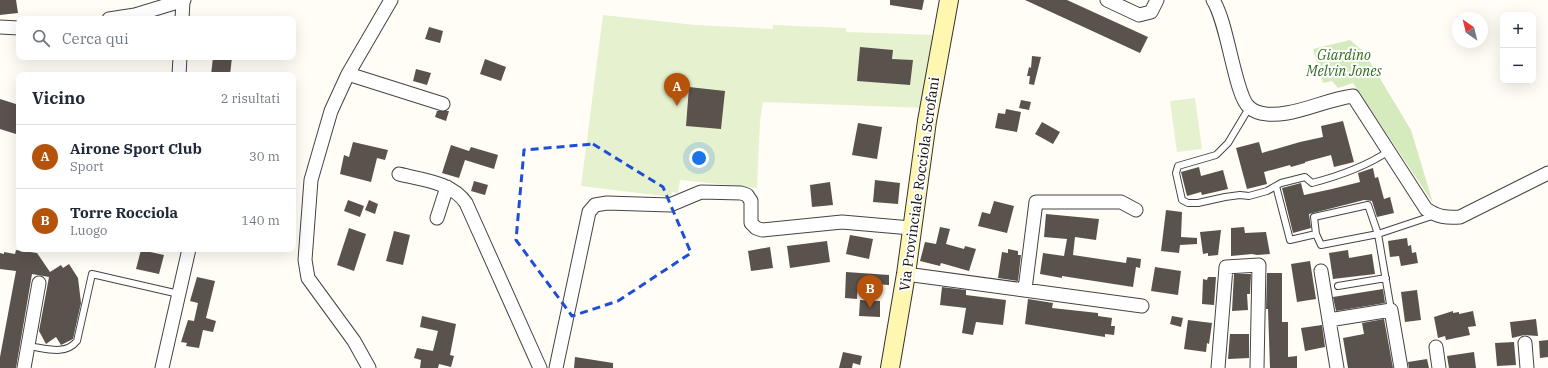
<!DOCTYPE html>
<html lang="it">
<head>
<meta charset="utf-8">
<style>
	:root { --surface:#fff; --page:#f2f2f3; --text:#1f2937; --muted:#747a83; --line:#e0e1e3; --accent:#b45309 }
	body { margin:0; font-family:"IBM Plex Serif",serif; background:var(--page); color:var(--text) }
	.controls { position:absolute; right:12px; top:12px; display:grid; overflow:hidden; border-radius:8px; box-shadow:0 4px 16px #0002 }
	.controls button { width:36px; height:36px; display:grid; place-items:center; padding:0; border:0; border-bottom:1px solid var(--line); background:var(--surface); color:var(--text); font:20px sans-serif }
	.compass { position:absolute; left:1452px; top:12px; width:36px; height:36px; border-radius:50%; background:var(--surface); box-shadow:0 4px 16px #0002; rotate:325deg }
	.you { position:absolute; left:699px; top:158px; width:14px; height:14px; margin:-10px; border:3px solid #fff; border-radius:50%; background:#1a73e8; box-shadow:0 0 0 6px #1a73e833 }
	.badge { display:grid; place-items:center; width:26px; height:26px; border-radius:50%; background:var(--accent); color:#fff; font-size:13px; font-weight:700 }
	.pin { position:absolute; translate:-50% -33px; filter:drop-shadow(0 1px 2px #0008) }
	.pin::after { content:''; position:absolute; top:21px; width:14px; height:12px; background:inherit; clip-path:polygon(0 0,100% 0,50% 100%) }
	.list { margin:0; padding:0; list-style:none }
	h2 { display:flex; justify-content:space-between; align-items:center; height:52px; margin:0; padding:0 16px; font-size:17px }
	h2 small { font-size:13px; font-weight:400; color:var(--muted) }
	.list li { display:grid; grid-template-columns:26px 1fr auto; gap:12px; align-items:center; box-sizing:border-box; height:64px; padding:0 16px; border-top:1px solid var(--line) }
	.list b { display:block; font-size:15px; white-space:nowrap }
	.list p { margin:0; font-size:13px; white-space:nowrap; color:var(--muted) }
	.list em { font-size:13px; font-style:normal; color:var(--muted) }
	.icon { flex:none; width:22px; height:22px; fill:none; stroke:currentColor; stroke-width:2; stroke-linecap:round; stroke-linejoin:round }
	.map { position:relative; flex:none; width:1548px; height:368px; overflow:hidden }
	.search { position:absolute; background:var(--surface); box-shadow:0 4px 16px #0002; left:16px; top:16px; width:280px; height:44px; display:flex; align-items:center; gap:10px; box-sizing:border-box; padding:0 14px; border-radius:8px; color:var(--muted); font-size:15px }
	.panel { position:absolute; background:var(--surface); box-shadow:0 4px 16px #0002; left:16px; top:72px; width:280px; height:180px; border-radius:8px }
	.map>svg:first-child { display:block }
</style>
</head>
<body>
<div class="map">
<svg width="1548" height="368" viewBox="0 0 1548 368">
	<rect width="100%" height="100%" fill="#fffdf5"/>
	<path fill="#d5ebbd" d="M1350,40l14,12 47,78 22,73 -80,-120 -15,5 -6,-7 -9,2 -10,-34z"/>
	<path fill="#e6f2cf" d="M603,15l92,10 78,4v-4l73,3v4l93,3 -10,53 -6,3 -1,7 3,6v4l-162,-6 -3,19 -3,67 -77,-8 -2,13 -6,-1 -1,5 -90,-11z
		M1195,98l7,51 -25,3 -7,-51z"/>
	<path fill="#5a524d" d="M0,0h16l2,13 -18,2z
		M890,0h34l-2,10 -32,-5z
		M1025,0h42l81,37 -8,16z
		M429,27l14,4 -3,12 -15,-4z
		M860,47l33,3 -1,9 21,1 -3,25 -53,-4z
		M1032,56l9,1 -7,28 -5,-1 1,-8h-3l2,-9 2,1z
		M213,57h19l-2,18h-19z
		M485,59l21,8 -5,14 -21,-7z
		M416,69l15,4 -4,12 -14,-4z
		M689,87l36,4 -4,38 -35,-3z
		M0,99l19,6v30l-19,-6z
		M1021,100l10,2 -2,8 -10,-2z
		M1006,109l15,3 -4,20 -22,-4 3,-15 7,1z
		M437,111h12l-3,10 -11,-4z
		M1343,121l11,41 -20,5 -3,-12 -26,7v1l-14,4 -1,-2 -26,7 3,12 -20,5 -11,-41 23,-6 3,11 38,-11 23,-5 -2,-11z
		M1042,122l18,10 -7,12 -18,-10z
		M858,123l24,4 -5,32 -25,-4z
		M353,142l35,8 -3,10 -8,-2 -6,24 -31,-8 4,-19 5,2z
		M451,145l18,6 2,-4 27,8 -4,14 -29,-9 -6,18 -17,-5z
		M1199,167l2,9 22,-6 5,19 -26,6 -1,-3 -14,4 -6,-24z
		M1373,168l2,10 3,-1 6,22 6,-2 4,16 -17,4 -5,-16 -8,-1 -55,14 2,14 -18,5 -11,-45 19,-5 3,12 28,-6 28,-7 -2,-9z
		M875,180l25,3 -2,21 -25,-2z
		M474,181l14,4 -3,10 -14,-4z
		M830,182l3,23 -21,2 -2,-22z
		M348,200l16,6 -4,11 -16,-6z
		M369,200l9,4 -3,10 -10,-4z
		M994,201l20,5 -7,27 -29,-7 4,-14 8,2z
		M1166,210l16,2 -1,25 16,1v6l-17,1 -1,8 -18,-2z
		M1046,214l53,5 -3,21 -21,-3 -2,18 53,8 1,-6 14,2 -1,9 -4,-1 -3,20 -71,-11v2l-22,-4 3,-21 21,3 3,-17 -23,-2z
		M940,227l10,2 -4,15 18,5 1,-3 11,3 -7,22 -28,-8 -1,3 -20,-5 5,-19 11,2z
		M1244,227l1,6 21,-1 4,22 -13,1 -5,-1 -21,2v-28z
		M349,228l17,6 -12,37 -17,-6z
		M1221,230l-3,25 -10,1v-3l-5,1 -3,-22z
		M394,231l16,4 -7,30 -17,-4z
		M850,235l23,4 -4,20 -23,-5z
		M1407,238l1,8 3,-1 1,8 4,-1 2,11 -17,3 -2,-10 -9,1 -2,-16z
		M827,241l3,21 -40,6 -3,-22z
		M770,247l3,21 -22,3 -3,-20z
		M1008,249l10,2v4h3l-3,26 -20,-3 4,-26 6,1z
		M16,250l21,3 13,19 11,-7 2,3 6,-4 9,14 3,25 -8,36 -12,6 -5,-8 -10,7 -7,-13 10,-54 -17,-3 -16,94h-16v-11l16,-86 -16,-2v-16l4,1v-2l11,2z
		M141,250l23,5 -5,19 -23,-5z
		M1348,250l1,8 23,-4 3,20 -42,5 -4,-26z
		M1310,261l6,38 -19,3 -6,-38z
		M1155,267l26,4 -3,24 -27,-4z
		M846,272l43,3v10l-31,-2 -1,16 -12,-1z
		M1267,273h15v49h6v35l9,-1v12h-27l-2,-59h-2z
		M1234,274h17l-1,20h-3l1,16 -16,1z
		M197,277l18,4 -9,37 10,3 -3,11 -10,-2 -4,18 -13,-2 1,-3 -6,-1 7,-22 6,1 4,-18 -8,-2z
		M1208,277h8l-2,28 -12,-1 1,-25 4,1z
		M942,287l24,3v5l40,5 -3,25 -27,-3 -3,13 -11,-2 4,-25 -26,-3z
		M1383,289l2,14 -49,8 -3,-14z
		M1417,290l4,30 -16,2 -4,-30z
		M1028,299l25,4 -1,5 46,5v3l14,2 -1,8h4l-1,9 -9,-1v3l-80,-13z
		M860,300l20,1v16l-21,-1z
		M1453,311v2l6,-1v2l14,-3 3,15 -8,1 2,8 -24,5 -1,-4 -7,2 -4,-21z
		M422,316l34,8 -6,31 4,1 -3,11 -12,-3 -1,4h-18l1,-8 -7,-2 3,-10 16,3 5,-20 -18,-4z
		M1172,316l11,2 -2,9 -11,-3z
		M1384,319l9,49h-45l-5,-30 21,-4 -2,-11z
		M1536,319l2,17 -14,-1 -12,3 -2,-16z
		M1188,320l24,3 -3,21 -2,-1 -1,9 -22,-3z
		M1322,325l3,22 -20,4 -4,-23z
		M1230,334h19v24l-21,1z
		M1548,340v17l-8,1 -1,-17z
		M1514,342l2,23 -19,1 -2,-23z
		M843,352l19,4 -2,9 -7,-2 -1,5h-13z
		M1474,352l2,16h-27l-2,-12z
		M575,357l38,6v5h-39z
		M1427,359l2,9h-20l-1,-6z"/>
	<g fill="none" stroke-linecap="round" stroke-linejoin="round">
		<defs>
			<path id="lane" d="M1249,108l-21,35 -12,12 -38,11 -2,7 6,27 6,3h10l27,-6 15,-2 9,1 18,-5 14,-8 24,-6 7,6c27,-7 53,-16 77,-32
				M1276,186l14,54 26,-6 5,11 57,-11 57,-19
				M1316,234l-2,-17 54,-12 10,29 13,76
				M1338,286l48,-8
				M28,346c17,2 37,10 49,-5l15,-67 87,20"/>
			<path id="street" d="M1107,0l32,15 12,-3 6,-12
				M1213,0c15,23 22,96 36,107 9,9 27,8 38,6 23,-4 43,-14 66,-17l73,113c12,8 20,9 34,8l88,-44
				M109,19l26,-4 49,-15
				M182,19l1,-18
				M0,27l19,1
				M348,74l95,30
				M179,75l1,-18
				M399,174c23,6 53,8 67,29l74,165
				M437,218l10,-31
				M1321,271l8,49
				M906,274l236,32
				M1025,289l11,-87h85l15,8
				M1525,343l2,25
				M1436,347l3,21
				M24,368l15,-85
				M162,368l27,-119
				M369,368l-15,-27 -46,-63 -3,-18 6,-80 20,-69 17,-37 43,-74
				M556,368l33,-156 6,-7 12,-2 63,2 31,-13 40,1 6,2 4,6v22l5,5 6,2 80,-8 69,6
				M1218,368l8,-101 33,-2 -2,103
				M1337,368l-8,-48 62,-10 10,58"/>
			<path id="secondary" d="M890,368l16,-94 21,-153 22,-121"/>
		</defs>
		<use href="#lane" stroke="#444" stroke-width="8"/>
		<use href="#street" stroke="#444" stroke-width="15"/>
		<use href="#secondary" stroke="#333" stroke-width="20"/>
		<use href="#lane" stroke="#fff" stroke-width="6"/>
		<use href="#street" stroke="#fff" stroke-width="13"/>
		<use href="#secondary" stroke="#fff6b0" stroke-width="18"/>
	</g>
	<path fill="none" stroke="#1d4ed8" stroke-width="3" stroke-dasharray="8 5" stroke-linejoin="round" d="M593,144l70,43 28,66 -73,48 -46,15 -56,-76 8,-90z"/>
	<g text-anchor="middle" stroke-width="4" stroke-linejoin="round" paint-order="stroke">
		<g font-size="14" font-style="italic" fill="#2f6b1f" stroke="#fff">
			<text x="1344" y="60">Giardino<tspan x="1344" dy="16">Melvin Jones</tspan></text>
		</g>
		<g font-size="14" fill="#111" stroke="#fff">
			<text transform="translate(919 184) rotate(-82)" y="5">Via Provinciale Rocciola Scrofani</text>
		</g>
	</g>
</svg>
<div class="controls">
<button>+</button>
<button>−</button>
</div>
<svg class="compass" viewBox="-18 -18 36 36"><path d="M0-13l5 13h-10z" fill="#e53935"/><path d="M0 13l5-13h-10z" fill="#747a83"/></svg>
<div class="you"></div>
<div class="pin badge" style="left:677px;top:106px">A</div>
<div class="pin badge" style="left:870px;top:308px">B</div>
<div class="search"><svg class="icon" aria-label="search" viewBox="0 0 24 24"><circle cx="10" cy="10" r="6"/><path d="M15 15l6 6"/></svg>Cerca qui</div>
<section class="panel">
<h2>Vicino<small>2 risultati</small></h2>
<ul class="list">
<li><span class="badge">A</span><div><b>Airone Sport Club</b><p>Sport</p></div><em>30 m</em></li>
<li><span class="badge">B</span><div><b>Torre Rocciola</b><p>Luogo</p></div><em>140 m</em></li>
</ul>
</section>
</div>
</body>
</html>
